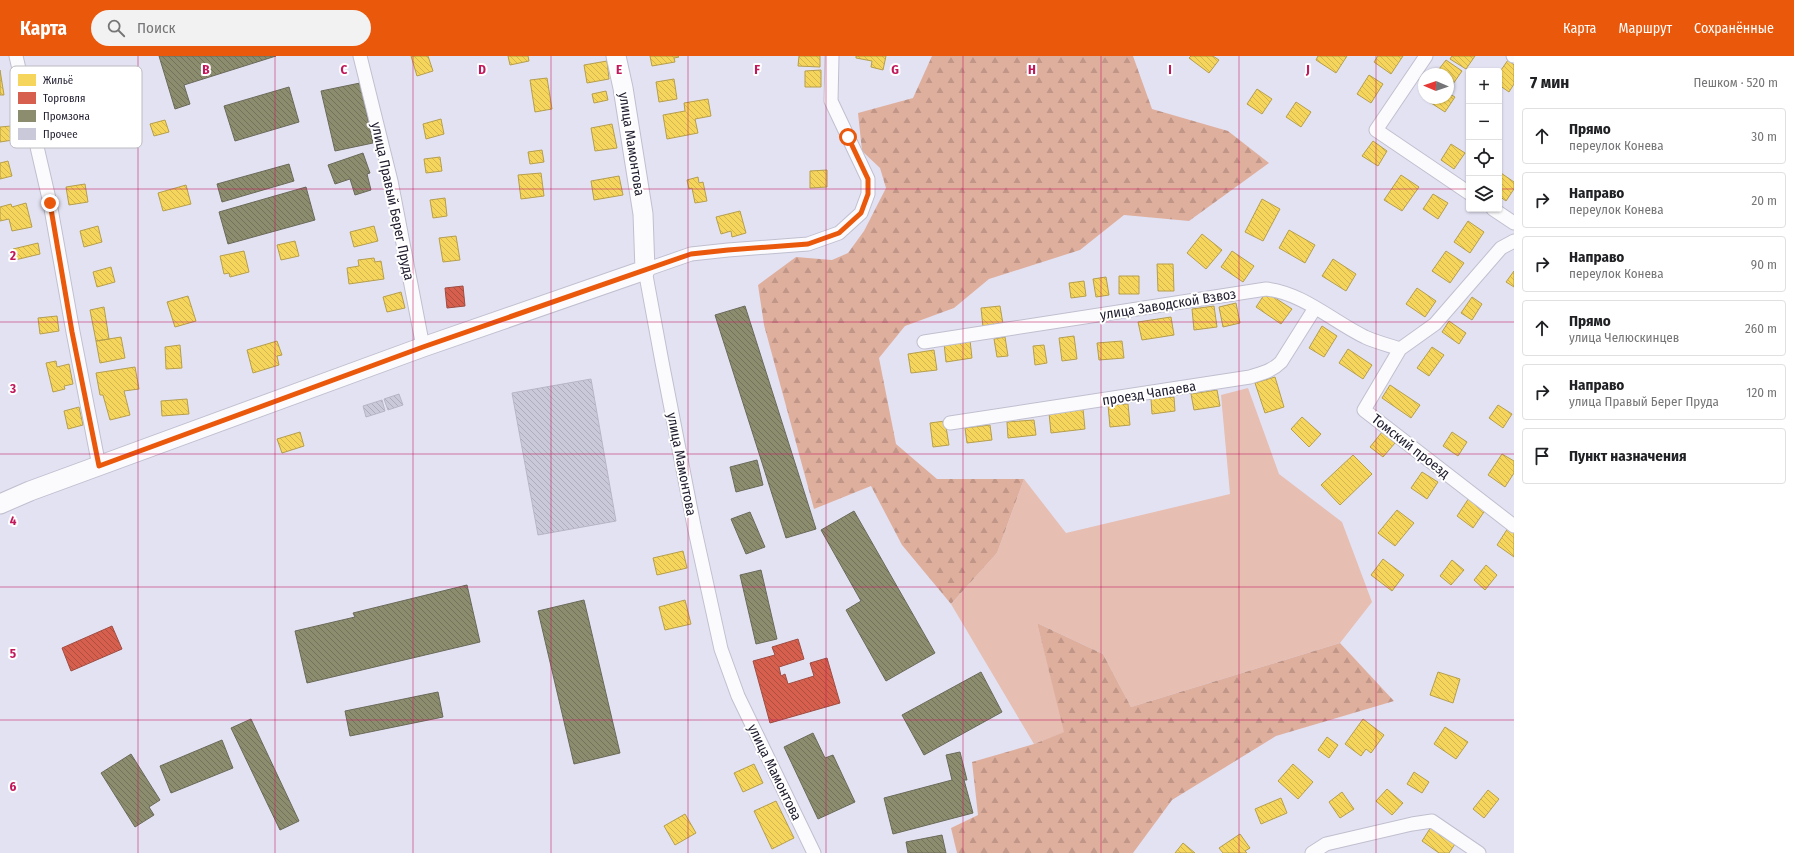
<!DOCTYPE html>
<html lang="ru">
<head>
<meta charset="utf-8">
<style>
	:root { --surface:#fff; --page:#f2f2f2; --text:#202124; --muted:#757577; --line:#e0e0e0; --accent:#ea580c }
	body { margin:0; font-family:"Fira Sans Condensed",sans-serif; background:var(--page); color:var(--text) }
	.controls { position:absolute; right:12px; top:12px; display:grid; overflow:hidden; border-radius:4px; box-shadow:0 1px 3px #0004 }
	.controls button { width:36px; height:36px; display:grid; place-items:center; padding:0; border:0; border-bottom:1px solid var(--line); background:var(--surface); color:var(--text); font:20px sans-serif }
	.compass { position:absolute; left:1418px; top:12px; width:36px; height:36px; border-radius:50%; background:var(--surface); box-shadow:0 1px 3px #0004; rotate:272deg }
	.stop { position:absolute; width:12px; height:12px; margin:-9px; border:3px solid #ea580c; border-radius:50%; background:#fff }
	.stop.end { background:#ea580c; border-color:#fff; box-shadow:0 1px 4px #0008 }
	.list { margin:0; padding:0; list-style:none }
	h2 { display:flex; justify-content:space-between; align-items:center; height:52px; margin:0; padding:0 16px; font-size:17px }
	h2 small { font-size:13px; font-weight:400; color:var(--muted) }
	.list li { display:grid; grid-template-columns:26px 1fr auto; gap:12px; align-items:center; box-sizing:border-box; height:56px; margin:0 8px 8px; padding:0 8px; border:1px solid var(--line); border-radius:4px }
	.list b { display:block; font-size:15px; white-space:nowrap }
	.list p { margin:0; font-size:13px; white-space:nowrap; color:var(--muted) }
	.list em { font-size:13px; font-style:normal; color:var(--muted) }
	.icon { flex:none; width:22px; height:22px; fill:none; stroke:currentColor; stroke-width:2; stroke-linecap:round; stroke-linejoin:round }
	.map { position:relative; flex:none; width:1514px; height:797px; overflow:hidden }
	header { display:flex; align-items:center; gap:24px; box-sizing:border-box; height:56px; padding:0 20px; background:var(--accent); color:#fff }
	header strong { font-size:19px }
	nav { display:flex; gap:22px; margin-inline-start:auto; font-size:14px }
	.search { width:280px; height:36px; background:var(--page); display:flex; align-items:center; gap:10px; box-sizing:border-box; padding:0 14px; border-radius:22px; color:var(--muted); font-size:15px }
	main { display:flex }
	aside { flex:1; background:var(--surface) }
	.map>svg:first-child { display:block }
</style>
</head>
<body>
<header>
<strong>Карта</strong>
<div class="search"><svg class="icon" aria-label="search" viewBox="0 0 24 24"><circle cx="10" cy="10" r="6"/><path d="M15 15l6 6"/></svg>Поиск</div>
<nav><a>Карта</a><a>Маршрут</a><a>Сохранённые</a></nav>
</header>
<main>
<div class="map">
<svg width="1514" height="797" viewBox="0 0 1514 797">
	<defs>
		<pattern id="forest-firs" width="22" height="20" patternUnits="userSpaceOnUse"><rect width="22" height="20" fill="#dfaf9e"/><path d="M5 1l3.5 6h-7zM16 11l3.5 6h-7z" fill="#bf9688"/></pattern>
		<pattern id="homes-back-hatch" width="6" height="6" patternUnits="userSpaceOnUse"><rect width="6" height="6" fill="#f6d55c"/><path d="M-1 5l2 2M0 0l6 6M5-1l2 2" fill="none" stroke="#d2b650"/></pattern>
		<pattern id="shops-back-hatch" width="6" height="6" patternUnits="userSpaceOnUse"><rect width="6" height="6" fill="#d6604d"/><path d="M-1 5l2 2M0 0l6 6M5-1l2 2" fill="none" stroke="#ad4e40"/></pattern>
		<pattern id="industry-back-hatch" width="6" height="6" patternUnits="userSpaceOnUse"><rect width="6" height="6" fill="#8c8c6e"/><path d="M-1 5l2 2M0 0l6 6M5-1l2 2" fill="none" stroke="#72725b"/></pattern>
		<pattern id="building-back-hatch" width="6" height="6" patternUnits="userSpaceOnUse"><rect width="6" height="6" fill="#cac9d9"/><path d="M-1 5l2 2M0 0l6 6M5-1l2 2" fill="none" stroke="#adacbb"/></pattern>
	</defs>
	<rect width="100%" height="100%" fill="#e3e2f3"/>
	<path fill="#e6beb2" d="M1248,332l31,86 63,48 30,80 -32,41 -209,64 -28,-53 -66,-31 28,109 -31,12 -83,-140 46,-51 27,-74 42,54 164,-39 -9,-99z"/>
	<path fill="url(#forest-firs)" d="M932,0h201l19,53 76,22 41,32 -80,58 -65,-6 -44,35 -91,29 -35,29 -49,18 -26,32 17,86 41,35h87l-27,74 -46,51 -49,-59 -31,-59 -57,23 -50,-184 -6,-40 38,-28 36,3 16,-7 16,-22 22,-43 -6,-20 -18,-17 -4,-38 55,-15z
		M1037,567l66,31 28,53 209,-64 54,58 -118,35 -104,64 -39,53h-176l-6,-25 27,-13 -6,-53 62,-18 30,-12z"/>
	<path fill="url(#homes-back-hatch)" stroke="#b59e4e" d="M411,0h17l5,15 -16,5z
		M508,0h20l1,5 -19,4z
		M650,0h28l1,1 -5,1 1,4 -23,4z
		M799,0h21v11l-22,-1z
		M856,0h30l-3,14 -12,-3 1,-6 -16,-3z
		M1191,0h22l6,4 -10,13 -20,-15z
		M1318,0h29l-11,17 -20,-13z
		M1378,0h25l-12,18 -17,-12z
		M1452,0h23l-9,13 -16,-10z
		M1446,4l16,11 -9,13 -5,-3v-7l-12,-1z
		M1508,4l6,5v19l-5,8 -10,-7v-12z
		M607,5l2,18 -22,4 -3,-18z
		M0,14l4,25h-4z
		M821,14v17h-16v-16z
		M1369,19l14,9 -12,19 -14,-9z
		M547,22l5,31 -17,3 -5,-32z
		M674,23l3,20 -18,3 -3,-20z
		M1257,33l15,10 -10,15 -15,-10z
		M606,35l2,9 -14,3 -2,-9z
		M1448,37l7,4 -10,15 -17,-11 2,-3h18z
		M708,43l3,17 -16,3 3,14 -31,6 -4,-24 22,-4 -1,-8z
		M1296,46l15,10 -10,15 -15,-10z
		M441,63l3,15 -18,5 -3,-15z
		M165,64l4,12 -15,4 -4,-12z
		M612,68l5,24 -22,3 -4,-23z
		M11,70l2,14 -13,2v-15z
		M1373,85l14,10 -9,15 -16,-10z
		M1451,88l14,9 -11,16 -13,-9z
		M542,94l2,12 -14,2 -2,-12z
		M440,101l2,14 -16,2 -2,-14z
		M8,105l4,15 -12,3v-16z
		M827,114v17l-17,1v-17z
		M541,117l3,23 -23,3 -3,-24z
		M1501,117l13,9v7l-8,12 -7,-5v-20z
		M1401,119l18,12 -17,24 -18,-11z
		M619,120l4,19 -29,5 -3,-19z
		M698,121l1,6 4,-1 4,19 -12,2 -3,-15 -3,1 -2,-9z
		M85,128l3,18 -19,3 -3,-18z
		M186,129l5,19 -28,7 -5,-18z
		M1433,138l15,9 -10,16 -15,-10z
		M445,142l2,18 -14,2 -3,-18z
		M1262,143l18,10 -17,32 -18,-9z
		M26,147l6,24 -20,4 -3,-12 -9,2v-14l11,-3 1,3z
		M740,155l6,22 -14,4 -1,-6 -10,3 -5,-17z
		M1468,165l16,11 -14,21 -16,-11z
		M98,170l4,16 -18,5 -4,-16z
		M374,170l4,15 -24,6 -4,-15z
		M1289,174l26,15 -10,18 -26,-15z
		M1202,178l20,16 -16,19 -19,-16z
		M456,180l4,24 -17,2 -4,-24z
		M295,185l4,15 -18,4 -4,-15z
		M38,187l2,11 -25,6 -2,-11z
		M244,195l5,21 -19,5 -1,-4 -5,1 -4,-18z
		M1232,195l22,15 -11,16 -22,-15z
		M1446,195l18,12 -14,20 -18,-12z
		M374,202l1,4 6,-1 3,18 -35,5 -2,-16 12,-2 -1,-6z
		M1333,203l23,15 -10,17 -24,-15z
		M1157,208h16l1,27h-16z
		M111,211l4,15 -18,5 -4,-15z
		M1514,215v16l-8,-5z
		M1119,220h20v18h-20z
		M1106,221l3,18 -13,2 -3,-18z
		M1084,225l2,15 -15,2 -2,-15z
		M1417,232l19,13 -11,16 -19,-13z
		M401,236l4,16 -18,4 -4,-15z
		M1266,236l26,17 -11,15 -25,-17z
		M188,240l8,25 -21,6 -8,-25z
		M1472,241l10,7 -10,16 -11,-7z
		M1236,247l4,20 -17,4 -4,-20z
		M1000,250l3,18 -20,3 -2,-19z
		M1214,250l3,21 -23,3 -2,-21z
		M104,251l5,32 -13,2 -6,-31z
		M57,260l2,15 -19,3 -2,-16z
		M1171,261l3,18 -32,5 -4,-18z
		M1449,265l17,12 -7,11 -17,-12z
		M1322,270l15,10 -13,21 -15,-9z
		M1074,280l3,23 -15,2 -3,-23z
		M121,281l4,21 -25,5 -4,-22z
		M1005,281l3,19 -11,1 -3,-18z
		M970,284l2,18 -26,4 -2,-19z
		M277,285l5,14 -5,1 2,9 -26,8 -6,-23z
		M1122,285l2,17 -25,2 -2,-17z
		M180,289l2,23 -16,1 -1,-22z
		M1044,289l3,18 -12,2 -2,-19z
		M1432,291l12,8 -15,21 -12,-8z
		M1348,293l24,16 -9,14 -24,-16z
		M934,294l3,20 -26,3 -3,-19z
		M56,305l1,6 12,-3 4,20 -9,2 1,3 -12,3 -7,-29z
		M135,311l4,22 -15,2 6,24 -20,5 -7,-25h-3l-4,-22z
		M1275,321l9,30 -19,6 -10,-30z
		M1390,329l30,20 -9,13 -29,-20z
		M1217,334l3,16 -26,4 -3,-16z
		M1174,341l1,14 -23,3 -1,-15z
		M187,343l2,15 -27,2 -1,-15z
		M1128,348l2,21 -20,2 -2,-22z
		M1498,349l14,9 -9,14 -14,-10z
		M79,351l4,18 -15,4 -4,-18z
		M1083,353l2,20 -34,4 -2,-20z
		M1302,361l19,17 -12,13 -18,-18z
		M1034,364l2,15 -28,3 -1,-16z
		M945,365l4,24 -16,2 -3,-24z
		M990,369l2,15 -25,3 -2,-15z
		M300,376l4,14 -22,7 -5,-14z
		M1382,376l13,11 -12,14 -13,-10z
		M1452,376l15,10 -9,14 -15,-10z
		M1502,398l12,7v12l-9,14 -17,-12z
		M1353,399l19,19 -32,31 -19,-20z
		M1422,416l16,10 -11,17 -16,-11z
		M1471,439l17,11 -15,22 -16,-12z
		M1397,454l17,13 -19,23 -17,-13z
		M1508,472l6,4v25l-17,-12z
		M683,495l4,17 -30,7 -4,-17z
		M1383,503l21,16 -12,16 -21,-16z
		M1452,504l12,10 -13,15 -11,-9z
		M1486,509l11,10 -12,15 -11,-10z
		M685,544l6,24 -26,6 -6,-23z
		M1438,616l22,7 -7,24 -23,-8z
		M1363,663l21,16 -13,18 -5,-4 -5,7 -16,-12z
		M1445,671l23,15 -12,17 -22,-15z
		M1327,681l11,8 -9,13 -11,-8z
		M754,708l9,19 -20,9 -9,-19z
		M1293,708l20,18 -15,17 -20,-18z
		M1414,716l15,10 -7,11 -15,-9z
		M1387,733l16,14 -11,12 -16,-14z
		M1488,734l11,9 -15,19 -11,-9z
		M1342,736l12,17 -14,9 -11,-16z
		M1281,742l6,15 -26,11 -6,-15z
		M776,745l18,37 -22,11 -18,-38z
		M685,758l11,19 -21,12 -11,-19z
		M1431,771l24,17 -6,9h-10l-17,-12z
		M1240,778l10,14 -5,3 2,2h-24l-4,-5z
		M1183,787l12,10h-20z"/>
	<path fill="url(#shops-back-hatch)" stroke="#9f4c43" d="M463,230l2,20 -18,2 -2,-20z
		M112,570l10,23 -51,22 -9,-23z
		M798,583l6,20 -25,8 2,9 4,-2 3,10 26,-8 -4,-13 17,-5 13,45 -70,20 -17,-62 22,-6 -3,-8z"/>
	<path fill="url(#industry-back-hatch)" stroke="#6b6a5a" d="M159,0h117l-92,29 6,19 -15,5z
		M360,27l13,60 -38,8 -14,-60z
		M289,31l10,35 -64,19 -11,-35z
		M363,97l7,20 -3,1 4,16 -16,5 -5,-16 -15,5 -7,-19z
		M289,108l5,17 -72,21 -5,-18z
		M306,131l9,33 -87,24 -9,-32z
		M745,250l71,223 -30,9 -71,-223z
		M757,404l6,25 -27,7 -6,-25z
		M854,455l81,142 -49,28 -40,-71 15,-9 -40,-71z
		M750,456l15,35 -19,7 -15,-35z
		M761,514l16,69 -21,5 -16,-69z
		M467,529l13,57 -173,41 -12,-52 60,-14 -2,-4z
		M584,544l36,153 -46,11 -36,-153z
		M981,616l21,40 -78,43 -22,-40z
		M438,636l5,25 -93,19 -5,-25z
		M251,663l48,102 -19,9 -49,-102z
		M813,677l12,25 8,-3 22,47 -37,17 -34,-72z
		M222,684l11,28 -62,25 -11,-27z
		M960,696l7,28h-3l9,33 -80,21 -9,-36 68,-18 -6,-25z
		M131,698l29,46 -11,7 5,8 -19,12 -34,-54z
		M942,779l4,18h-38l-2,-11z"/>
	<path fill="url(#building-back-hatch)" stroke="#b8b6c6" d="M591,323l25,142 -78,14 -26,-142z
		M399,338l4,11 -15,5 -4,-11z
		M382,344l3,11 -19,6 -3,-11z"/>
	<g fill="none" stroke-linecap="round" stroke-linejoin="round">
		<defs>
			<path id="street" d="M16,0l34,147 23,129 26,134
				M360,0l31,125 32,166
				M1426,0l-50,74 93,63
				M1513,0h1
				M1493,153l21,14
				M1514,185l-13,7 -66,76 -35,25 -36,61 150,116
				M924,286l342,-53c37,4 66,32 99,48 11,5 23,8 35,12
				M950,367l300,-46c12,-4 22,-6 31,-15l34,-54
				M814,797l-76,-157 -17,-47 -27,-123 -32,-164 -17,-92 46,-16 37,-4 80,-6 31,-11 22,-20 7,-19v-15l-37,-78 1,-45
				M1312,797l14,-9 86,-20 20,-3 47,32"/>
			<path id="secondary" d="M0,448l30,-13 393,-144 222,-77 -2,-56 -20,-126 -7,-32"/>
		</defs>
		<use href="#street" stroke="#c0bfcf" stroke-width="15"/>
		<use href="#secondary" stroke="#c0bfcf" stroke-width="21"/>
		<use href="#street" stroke="#fbfbfd" stroke-width="13"/>
		<use href="#secondary" stroke="#fbfbfd" stroke-width="19"/>
	</g>
	<g fill="none" stroke-linecap="round" stroke-linejoin="round">
		<path stroke="#ea580c" stroke-width="5" d="M50,147l22,129 27,134 324,-119 268,-93 37,-4 80,-6 31,-11 22,-20 7,-19v-15l-20,-42"/>
	</g>
	<path fill="none" stroke="#c2185b" stroke-width="1" stroke-opacity="0.55" d="M138,0v797M275,0v797M413,0v797M551,0v797M688,0v797M826,0v797M963,0v797M1101,0v797M1239,0v797M1376,0v797M0,133h1469M1499,133h15M0,266h1514M0,398h1514M0,531h1514M0,664h1514"/>
	<g text-anchor="middle" stroke-width="4" stroke-linejoin="round" paint-order="stroke">
		<g font-size="14" fill="#1e1c2d" stroke="#fff">
			<text transform="translate(632 88) rotate(81)" y="5">улица Мамонтова</text>
			<text transform="translate(393 145) rotate(78)" y="5">улица Правый Берег Пруда</text>
			<text transform="translate(1168 248) rotate(-9)" y="5">улица Заводской Взвоз</text>
			<text transform="translate(1149 337) rotate(-9)" y="5">проезд Чапаева</text>
			<text transform="translate(1411 390) rotate(38)" y="5">Томский проезд</text>
			<text transform="translate(682 408) rotate(79)" y="5">улица Мамонтова</text>
			<text transform="translate(775 716) rotate(64)" y="5">улица Мамонтова</text>
		</g>
	</g>
	<rect x="10" y="10" width="132" height="82" rx="6" fill="#fff" stroke="#bcbbc0" stroke-width="1"/>
	<rect x="18" y="18" width="18" height="12" fill="#f6d55c"/>
	<rect x="18" y="36" width="18" height="12" fill="#d6604d"/>
	<rect x="18" y="54" width="18" height="12" fill="#8c8c6e"/>
	<rect x="18" y="72" width="18" height="12" fill="#cac9d9"/>
	<g font-size="11" fill="#1e1c2d">
		<text x="43" y="28">Жильё</text>
		<text x="43" y="46">Торговля</text>
		<text x="43" y="64">Промзона</text>
		<text x="43" y="82">Прочее</text>
	</g>
	<g font-size="13" text-anchor="middle" font-weight="bold" fill="#c2185b" stroke="#fff" stroke-width="4" stroke-linejoin="round" paint-order="stroke">
		<text x="206" y="18">B</text>
		<text x="344" y="18">C</text>
		<text x="482" y="18">D</text>
		<text x="619" y="18">E</text>
		<text x="757" y="18">F</text>
		<text x="895" y="18">G</text>
		<text x="1032" y="18">H</text>
		<text x="1170" y="18">I</text>
		<text x="1308" y="18">J</text>
		<text x="13" y="204">2</text>
		<text x="13" y="337">3</text>
		<text x="13" y="469">4</text>
		<text x="13" y="602">5</text>
		<text x="13" y="735">6</text>
	</g>
</svg>
<div class="controls">
<button>+</button>
<button>−</button>
<button><svg class="icon" aria-label="locate" viewBox="0 0 24 24"><circle cx="12" cy="12" r="6"/><path d="M12 2v4M12 18v4M2 12h4M18 12h4"/></svg></button>
<button><svg class="icon" aria-label="layers" viewBox="0 0 24 24"><path d="M12 4l9 5-9 5-9-5zM3 14l9 5 9-5"/></svg></button>
</div>
<svg class="compass" viewBox="-18 -18 36 36"><path d="M0-13l5 13h-10z" fill="#e53935"/><path d="M0 13l5-13h-10z" fill="#757577"/></svg>
<div class="stop" style="left:848px;top:81px"></div>
<div class="stop end" style="left:50px;top:147px"></div>
</div>
<aside>
<h2>7 мин<small>Пешком · 520 m</small></h2>
<ul class="list">
<li><svg class="icon" aria-label="ahead" viewBox="0 0 24 24"><path d="M12 20V5M6 11l6-6 6 6"/></svg><div><b>Прямо</b><p>переулок Конева</p></div><em>30 m</em></li>
<li><svg class="icon" aria-label="right" viewBox="0 0 24 24"><path d="M7 20v-9h11M14 6l5 5-5 5"/></svg><div><b>Направо</b><p>переулок Конева</p></div><em>20 m</em></li>
<li><svg class="icon" aria-label="right" viewBox="0 0 24 24"><path d="M7 20v-9h11M14 6l5 5-5 5"/></svg><div><b>Направо</b><p>переулок Конева</p></div><em>90 m</em></li>
<li><svg class="icon" aria-label="ahead" viewBox="0 0 24 24"><path d="M12 20V5M6 11l6-6 6 6"/></svg><div><b>Прямо</b><p>улица Челюскинцев</p></div><em>260 m</em></li>
<li><svg class="icon" aria-label="right" viewBox="0 0 24 24"><path d="M7 20v-9h11M14 6l5 5-5 5"/></svg><div><b>Направо</b><p>улица Правый Берег Пруда</p></div><em>120 m</em></li>
<li><svg class="icon" aria-label="arrive" viewBox="0 0 24 24"><path d="M6 21V4h12l-3 4 3 4H6"/></svg><div><b>Пункт назначения</b></div></li>
</ul>
</aside>
</main>
</body>
</html>
